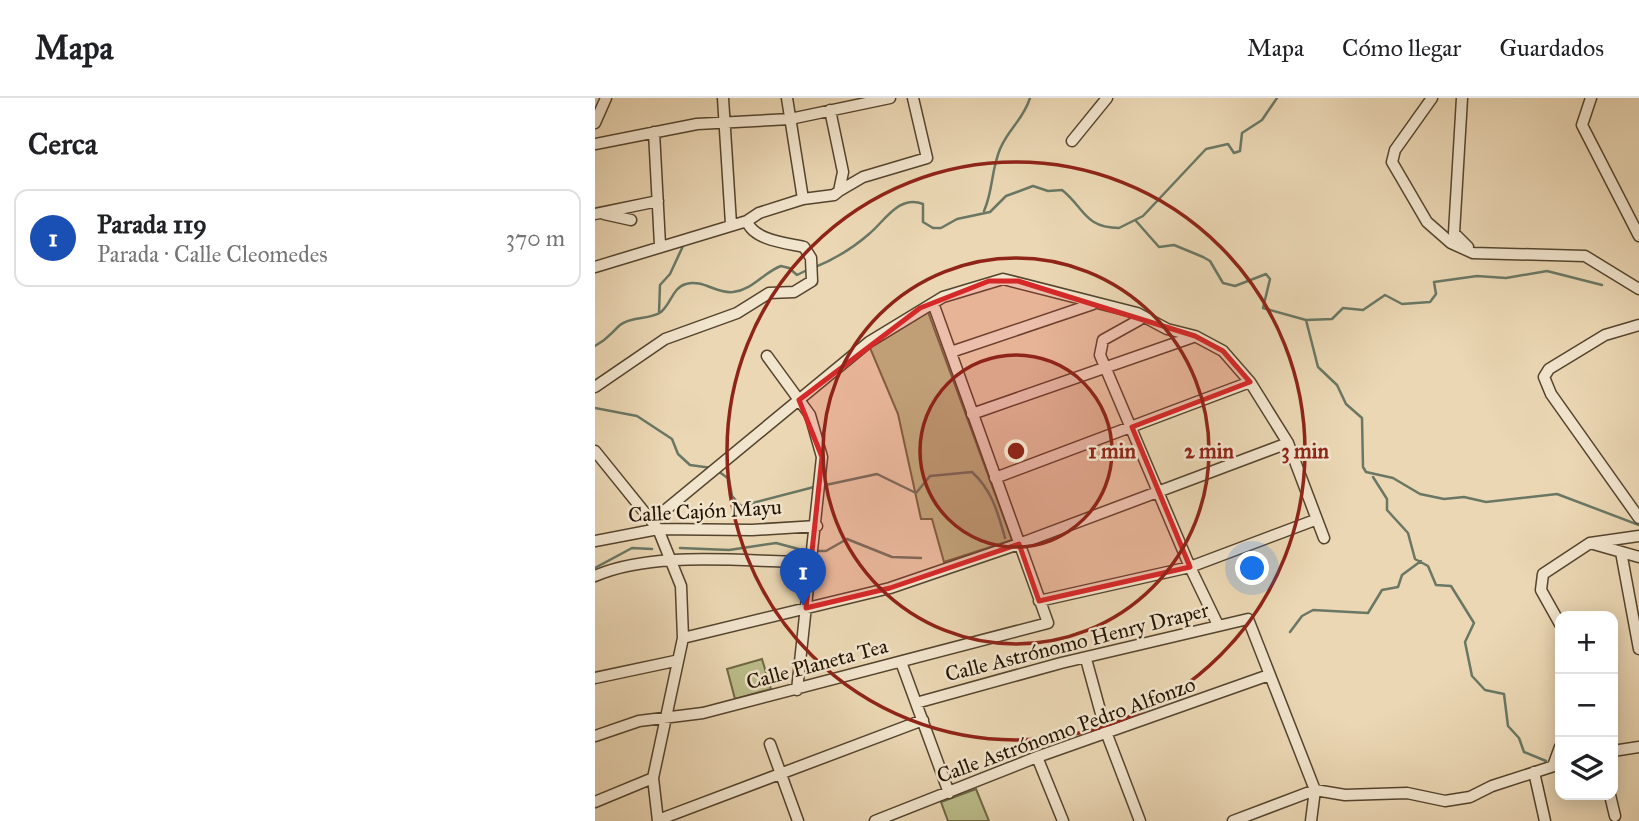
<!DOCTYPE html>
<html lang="es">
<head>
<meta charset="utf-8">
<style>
	:root { --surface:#fff; --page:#f2f2f2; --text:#202124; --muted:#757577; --line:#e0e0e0; --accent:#111827 }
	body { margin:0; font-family:"IM FELL Great Primer",serif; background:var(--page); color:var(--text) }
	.controls { position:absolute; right:21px; bottom:21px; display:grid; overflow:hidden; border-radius:14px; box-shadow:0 4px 18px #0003 }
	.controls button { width:63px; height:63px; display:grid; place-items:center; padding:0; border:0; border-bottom:2px solid var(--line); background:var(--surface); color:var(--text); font:35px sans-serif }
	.you { position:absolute; left:658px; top:471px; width:24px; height:24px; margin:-18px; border:5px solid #fff; border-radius:50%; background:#1a73e8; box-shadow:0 0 0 10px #1a73e833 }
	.badge { display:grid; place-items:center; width:46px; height:46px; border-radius:50%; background:var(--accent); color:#fff; font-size:23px; font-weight:700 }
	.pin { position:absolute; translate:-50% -58px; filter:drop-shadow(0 2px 4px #0008) }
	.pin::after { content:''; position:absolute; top:37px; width:24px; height:21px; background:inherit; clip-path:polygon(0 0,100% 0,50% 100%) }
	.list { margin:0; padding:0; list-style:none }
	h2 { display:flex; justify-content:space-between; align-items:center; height:91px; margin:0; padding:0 28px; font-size:30px }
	h2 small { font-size:23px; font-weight:400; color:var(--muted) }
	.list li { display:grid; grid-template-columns:46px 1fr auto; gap:21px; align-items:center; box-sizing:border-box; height:98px; margin:0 14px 14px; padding:0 14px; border:2px solid var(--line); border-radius:14px }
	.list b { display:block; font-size:26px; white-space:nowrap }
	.list p { margin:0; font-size:23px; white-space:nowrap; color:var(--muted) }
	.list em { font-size:23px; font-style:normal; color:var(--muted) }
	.icon { flex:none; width:38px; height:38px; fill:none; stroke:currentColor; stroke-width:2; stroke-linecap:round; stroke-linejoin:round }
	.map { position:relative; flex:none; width:1044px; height:723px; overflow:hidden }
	header { display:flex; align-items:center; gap:42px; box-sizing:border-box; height:98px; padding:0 35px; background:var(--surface); border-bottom:2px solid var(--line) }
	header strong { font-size:33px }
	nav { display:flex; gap:38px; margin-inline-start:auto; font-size:24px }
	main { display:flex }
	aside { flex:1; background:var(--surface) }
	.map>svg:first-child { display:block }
</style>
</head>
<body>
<header>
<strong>Mapa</strong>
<nav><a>Mapa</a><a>Cómo llegar</a><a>Guardados</a></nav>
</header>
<main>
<aside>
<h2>Cerca<small></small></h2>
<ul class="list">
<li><span class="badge" style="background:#1a4fb4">1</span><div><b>Parada 119</b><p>Parada · Calle Cleomedes</p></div><em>370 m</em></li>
</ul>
</aside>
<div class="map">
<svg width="1044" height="723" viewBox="0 0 1044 723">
	<rect width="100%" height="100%" fill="#ebd7b4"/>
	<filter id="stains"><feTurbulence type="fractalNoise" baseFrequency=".00286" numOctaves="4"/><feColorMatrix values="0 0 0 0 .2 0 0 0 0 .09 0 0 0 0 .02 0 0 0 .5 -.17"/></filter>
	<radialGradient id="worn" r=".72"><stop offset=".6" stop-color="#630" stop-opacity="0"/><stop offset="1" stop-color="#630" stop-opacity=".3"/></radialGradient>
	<path fill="#bbbd8a" stroke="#6e6845" stroke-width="2" d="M333,214l84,228 -68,22 -12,-43h-11l-23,-105 -28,-66z
		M167,561l9,30 -36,10 -8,-30z
		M381,691l13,32h-41l-7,-19z"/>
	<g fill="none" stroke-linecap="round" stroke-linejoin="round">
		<path stroke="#697764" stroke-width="2.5" d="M389,113c9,-20 7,-40 16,-62 9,-21 23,-29 30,-51
			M541,123l23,26 15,-2 29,12 7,4 13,22 12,3 31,-12 4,5 -7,29 43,12 12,47 19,18 9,19 16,14 1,49 3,5 27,6 27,16 24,5 20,-2 22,5 71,-8 82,31
			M218,170c20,-8 40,-20 56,-34 15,-12 30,-40 54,-30v18l10,6h8l16,-9 33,-7 16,-16 27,-10 15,5 14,-1c22,17 22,38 57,38l24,-12 63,-67 22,-5 6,9 6,-2 2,-18 20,-13 15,-22
			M64,215l1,-28 10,-11 13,-28
			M711,222l26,-1 11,-11 20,2 22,-15 17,9 28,-2 6,-8 -2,-12 43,-6 29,2 41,-7 55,14
			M0,248c14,-8 15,-12 25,-21 11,-9 30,-5 41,-13 10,-8 12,-25 25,-28 17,-5 30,10 47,8 20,-2 31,-20 48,-26l8,2 8,7 10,-5
			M0,310l42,8 35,23 6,15 12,11 22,3
			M123,373l11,8 3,17 9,10 73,-19
			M778,379l14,22v11l21,23 7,26 13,7 8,19 15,1 23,37 -9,19 7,34 13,14 19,4 4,32 11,12 5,14 22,9
			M226,388l56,-12 39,19 14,-17 42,-4c20,18 26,41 33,66
			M85,450l49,2 47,-7 30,8
			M224,453h7l21,-12 45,18 29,1
			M0,470l37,-20 20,1
			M695,534l12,-16 11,-6 55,3 14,-23 16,-3 4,-12 19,-14"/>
		<defs>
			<path id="minor" d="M128,0l8,126
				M192,0l16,101
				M837,0l-37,52 -3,12 35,60 24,21 22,10 112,3 54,33
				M867,0l-8,135 14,14
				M996,0l-9,27 57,111
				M0,25l11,-25
				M59,34l6,113
				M477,43l35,-43
				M0,46l102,-20 93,-5 100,-21
				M244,93l24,-14 64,-19 -14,-60
				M0,116l63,-13
				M9,116l27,6
				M0,169l152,-46
				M545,217l-1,5 -36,20 -3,15 90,212 28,58
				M1044,227l-34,10 -56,34 -5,8 7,17 88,124
				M356,254l142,-48
				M172,258l43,59 12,42 -25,233
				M0,289l70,-48 72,-26 32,-20 25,-1 18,-11 -1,-23 -7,-11c-18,-4 -51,-7 -57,-26l12,-8 44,-14 31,-4 5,-4 4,-19 -13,-62
				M377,316l221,-77
				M0,353l63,78 23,57 2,52 -30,140 5,43
				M400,380l255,-96
				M57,423l217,-179 74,-45 60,-18 134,34 30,16 28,7 28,15 27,31 38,61 36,95
				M0,443l63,-12 94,1 65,-4
				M995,445l49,14
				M1026,454l18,97
				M0,478c60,-26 150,-14 215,-14
				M444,503l151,-34 125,-47
				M965,526l-19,-34 2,-16 47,-31 49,-7
				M88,540l207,-50 129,-44 269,-101
				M491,561l20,73 34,89
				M306,564l48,131
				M0,580l80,-17
				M321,605l145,-40 187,-44 67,171 -4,31
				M0,638l44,-15 64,-8 345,-90 -115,-320
				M175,646l28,77
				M1018,653l26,-4
				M442,659l26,64
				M958,668l7,-19
				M939,674l11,49
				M1015,697l5,21
				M0,704l58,-24
				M63,722l265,-100
				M280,723l162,-64 232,-82
				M638,723l82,-31 30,5 62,-2 38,8 25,-4 22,-11 68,-22"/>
		</defs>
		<use href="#minor" stroke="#54442d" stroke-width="13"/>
		<use href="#minor" stroke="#f2e5ce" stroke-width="10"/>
	</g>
	<path fill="#d62828" fill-opacity="0.2" stroke="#d62828" stroke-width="5" stroke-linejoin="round" d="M394,183h29l177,55 28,15 27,31 -118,45 58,140 -151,34 -20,-57 -129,44 -84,20 16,-151 -23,-57 121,-92z"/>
	<circle cx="421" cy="353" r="96" fill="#8f2418" fill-opacity=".12"/>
	<g fill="none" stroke="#8f2418" stroke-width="3.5">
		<circle cx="421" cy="353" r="96"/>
		<circle cx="421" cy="353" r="193"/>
		<circle cx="421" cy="353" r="289"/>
	</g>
	<g text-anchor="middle" stroke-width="5" stroke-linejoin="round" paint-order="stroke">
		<g font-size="21" fill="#221300" stroke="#f2e5ce">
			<text transform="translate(110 413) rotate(-3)" y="7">Calle Cajón Mayu</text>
			<text transform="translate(482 544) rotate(-14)" y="7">Calle Astrónomo Henry Draper</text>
			<text transform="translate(222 566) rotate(-15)" y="7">Calle Planeta Tea</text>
			<text transform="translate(471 632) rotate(-20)" y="7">Calle Astrónomo Pedro Alfonzo</text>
		</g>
	</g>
	<circle cx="421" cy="353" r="10" fill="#8f2418" stroke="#f2e5ce" stroke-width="3.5"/>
	<g font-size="21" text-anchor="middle" font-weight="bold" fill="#8f2418" stroke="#f2e5ce" stroke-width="5" stroke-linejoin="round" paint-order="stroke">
		<text x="517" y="360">1 min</text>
		<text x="614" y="360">2 min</text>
		<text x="710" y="360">3 min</text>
	</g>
	<rect width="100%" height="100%" filter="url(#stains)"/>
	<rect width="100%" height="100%" fill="url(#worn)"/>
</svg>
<div class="controls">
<button>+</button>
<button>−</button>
<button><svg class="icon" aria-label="layers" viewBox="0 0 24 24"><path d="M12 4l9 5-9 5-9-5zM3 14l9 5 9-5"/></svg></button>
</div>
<div class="you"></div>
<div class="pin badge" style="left:208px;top:508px;background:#1a4fb4">1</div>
</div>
</main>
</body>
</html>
